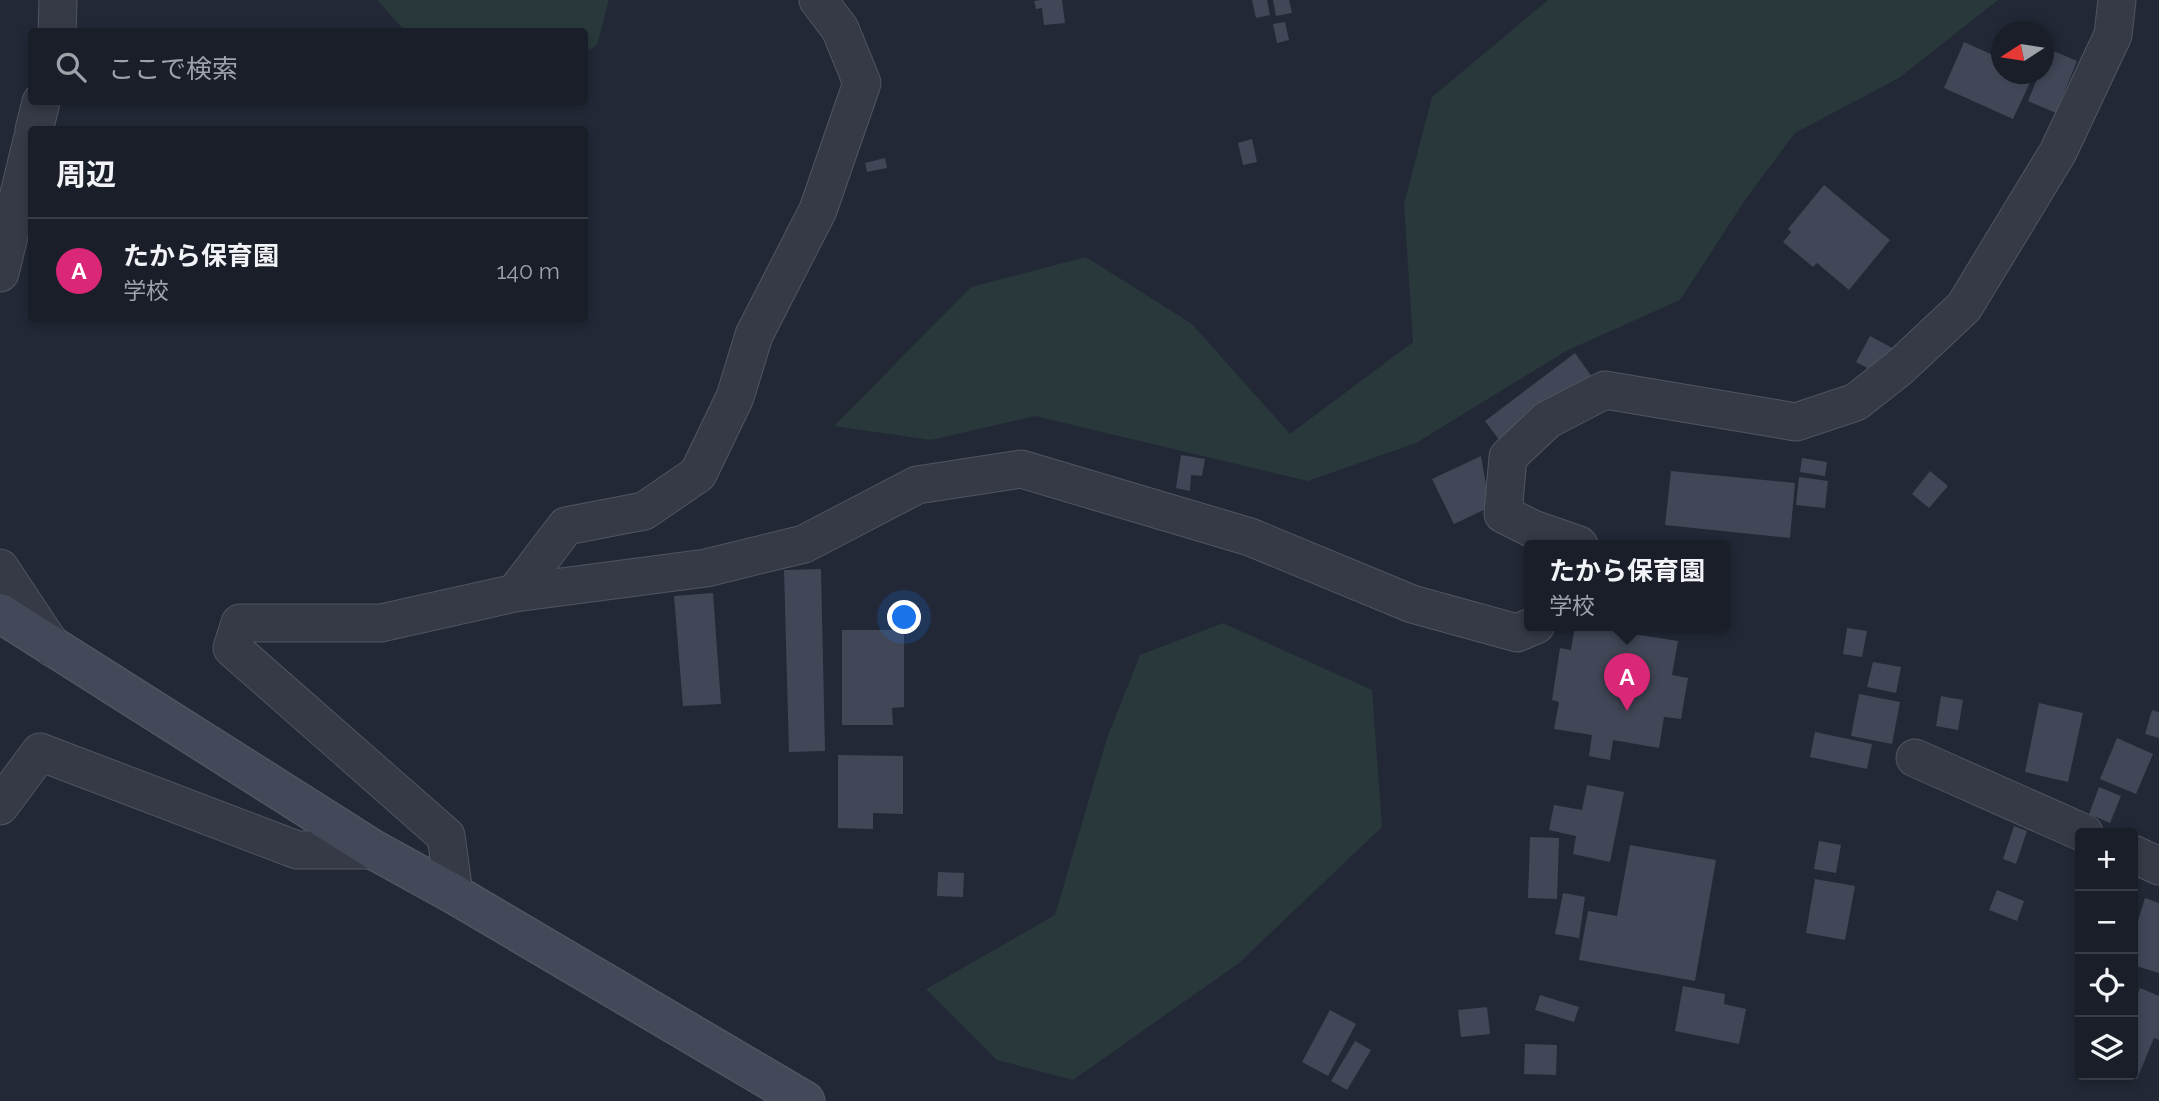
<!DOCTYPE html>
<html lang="ja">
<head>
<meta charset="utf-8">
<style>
	:root { --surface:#1a1e28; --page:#232730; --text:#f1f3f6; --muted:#9fa2a8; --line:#383c45; --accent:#db2777 }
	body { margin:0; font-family:Raleway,"Noto Sans JP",sans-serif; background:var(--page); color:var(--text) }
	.controls { position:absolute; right:21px; bottom:21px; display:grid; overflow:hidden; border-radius:7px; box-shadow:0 4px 10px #0003 }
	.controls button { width:63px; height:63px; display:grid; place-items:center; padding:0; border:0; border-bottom:2px solid var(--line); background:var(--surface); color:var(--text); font:35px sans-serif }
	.compass { position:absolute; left:1991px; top:21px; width:63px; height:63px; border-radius:50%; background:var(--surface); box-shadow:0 4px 10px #0003; rotate:258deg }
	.you { position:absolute; left:905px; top:618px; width:24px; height:24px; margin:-18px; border:5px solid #fff; border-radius:50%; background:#1a73e8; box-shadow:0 0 0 10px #1a73e833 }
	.badge { display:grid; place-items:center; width:46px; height:46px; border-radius:50%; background:var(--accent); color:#fff; font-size:23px; font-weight:700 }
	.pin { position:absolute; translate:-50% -58px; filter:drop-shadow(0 2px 4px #0008) }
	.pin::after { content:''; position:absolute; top:37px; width:24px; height:21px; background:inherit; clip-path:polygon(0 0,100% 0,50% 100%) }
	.popup { position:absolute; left:1524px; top:540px; width:206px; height:91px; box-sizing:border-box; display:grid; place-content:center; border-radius:7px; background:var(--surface); filter:drop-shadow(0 2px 5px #0005); font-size:23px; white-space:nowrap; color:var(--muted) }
	.popup b { font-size:26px; color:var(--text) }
	.popup::after { content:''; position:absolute; left:50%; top:100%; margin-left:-14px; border:14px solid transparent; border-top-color:var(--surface) }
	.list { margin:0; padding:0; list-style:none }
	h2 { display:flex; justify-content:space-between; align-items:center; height:91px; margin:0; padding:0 28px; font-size:30px }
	h2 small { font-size:23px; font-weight:400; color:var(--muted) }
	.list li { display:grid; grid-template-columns:46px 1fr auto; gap:21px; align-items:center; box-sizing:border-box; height:105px; padding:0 28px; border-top:2px solid var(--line) }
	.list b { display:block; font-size:26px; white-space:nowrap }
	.list p { margin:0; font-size:23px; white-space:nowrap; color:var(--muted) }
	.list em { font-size:23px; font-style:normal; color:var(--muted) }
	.icon { flex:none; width:38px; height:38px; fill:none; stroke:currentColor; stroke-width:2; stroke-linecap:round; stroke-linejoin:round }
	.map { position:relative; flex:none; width:2159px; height:1101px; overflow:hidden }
	.search { position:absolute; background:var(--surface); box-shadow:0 4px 10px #0003; left:28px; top:28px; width:560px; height:77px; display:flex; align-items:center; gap:18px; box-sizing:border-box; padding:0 24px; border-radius:7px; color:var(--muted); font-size:26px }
	.panel { position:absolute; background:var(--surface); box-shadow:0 4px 10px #0003; left:28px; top:126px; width:560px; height:196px; border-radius:7px }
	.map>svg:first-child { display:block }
</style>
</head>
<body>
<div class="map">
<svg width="2159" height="1101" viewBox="0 0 2159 1101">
	<rect width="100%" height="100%" fill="#222836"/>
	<path fill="#28383b" d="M377,0h232l-12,45 -12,7 -1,-20 -179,-1z
		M1548,0h450l-99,78 -104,55 -50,67 -65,100 -114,51 -150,92 -108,38 -273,-65 -104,24 -97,-14 137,-139 115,-30 106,67 98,110 123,-92 -9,-138 28,-107z
		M1223,623l149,67 10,137 -143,136 -166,117 -76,-20 -71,-71 129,-74 52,-177 33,-83z"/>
	<path fill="#414757" d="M1041,0h21l3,23 -21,2 -2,-17 -6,1 -2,-8z
		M1252,0h15l3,15 -14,3z
		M1273,0h16l3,13 -16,3z
		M1285,22l4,18 -12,3 -4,-19z
		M1964,42l38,17v15h32l-21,45 -69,-31z
		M2049,49l28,12 -21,52 -28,-12 11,-27h5v-12z
		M1252,139l5,23 -14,3 -5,-22z
		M885,158l2,10 -20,4 -2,-9z
		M1824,185l66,55 -41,50 -32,-27 -4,4 -30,-25 8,-10 -3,-3z
		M1870,336l24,13 -23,21 -15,-8z
		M1575,353l20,28 -89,68 -21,-28z
		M1181,455l24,4 -3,17 -11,-1 -1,16 -14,-3z
		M1481,456l9,51 -36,17 -22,-45z
		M1802,458l25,4 -2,14 -25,-4z
		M1671,471l124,12 -5,55 -125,-13z
		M1930,471l18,15 -19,22 -17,-14z
		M1799,477l29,4 -3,27 -29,-3z
		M821,569l4,182 -36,1 -5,-182z
		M713,593l8,111 -38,2 -9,-110z
		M1575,625l103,16 -6,34 16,3 -7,41 -17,-2 -5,31 -46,-8 -3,20 -21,-4 3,-21 -38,-6 5,-27 -7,-2 8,-52 11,2z
		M1847,628l20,3 -5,26 -19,-3z
		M842,630h62v77l-12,1 1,17h-51z
		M1873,662l28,5 -5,26 -29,-6z
		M1859,694l41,8 -8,42 -41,-8z
		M1941,696l22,4 -5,30 -22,-4z
		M2039,703l44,10 -15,69 -43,-10z
		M2152,710l7,2v26l-14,-4z
		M1815,732l57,12 -5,25 -57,-12z
		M2117,738l36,16 -17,40 -36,-15z
		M838,755l65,1v58l-30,-1v16l-35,-1z
		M1587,785l37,7 -14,70 -37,-8 3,-18 -27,-6 5,-25 28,5z
		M2099,787l22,9 -11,27 -21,-9z
		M2014,826l13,5 -11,33 -13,-5z
		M1530,837l29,1 -2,61 -29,-1z
		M1819,841l22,4 -5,28 -22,-4z
		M1630,845l86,15 -21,121 -116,-21 9,-49 29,5z
		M938,872l26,1 -1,24 -26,-1z
		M1815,879l40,7 -10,54 -39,-7z
		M1997,890l27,11 -7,20 -28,-11z
		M1563,893l22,4 -6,41 -24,-4z
		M2145,898l14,5v70l-26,-8v-28z
		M1683,986l42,8 -1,10 22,5 -7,35 -64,-13z
		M2140,988l19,8v44l-5,-2 -17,41 -10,-4h6v-70z
		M1540,995l39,12 -5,15 -39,-12z
		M1487,1007l3,27 -29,3 -3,-27z
		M1330,1010l26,14 -28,52 -26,-14z
		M1355,1041l16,9 -24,40 -16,-9z
		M1525,1044l32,1 -1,30 -32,-1z"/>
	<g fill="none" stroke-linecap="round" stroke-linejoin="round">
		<defs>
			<path id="street" d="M57,32l1,-32
				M34,130l7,-28
				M0,273l32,-133
				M1579,545l-46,-16 -30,-15 5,-57 39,-37 58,-30 191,32 60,-20 43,-34 65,-61 94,-155 55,-117 4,-35
				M0,568l53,80
				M515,593l51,-67 78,-15 54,-37 37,-77 19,-62 64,-125 44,-127 -22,-54 -22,-29
				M1915,758l169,75
				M0,806l40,-54 257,98h77
				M2133,854l26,12
				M454,894l-8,-58 -214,-188 8,-25h141l134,-30 191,-25 98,-24 113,-59 104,-16 229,68 162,67 105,29 19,-8"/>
			<path id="secondary" d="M0,613l374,237 80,44 351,207"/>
		</defs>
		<use href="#street" stroke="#505561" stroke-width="39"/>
		<use href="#secondary" stroke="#505561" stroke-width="41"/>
		<use href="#street" stroke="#363a46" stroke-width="37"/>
		<use href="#secondary" stroke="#444959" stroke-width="38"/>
	</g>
</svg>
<div class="controls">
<button>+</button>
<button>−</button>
<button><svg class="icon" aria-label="locate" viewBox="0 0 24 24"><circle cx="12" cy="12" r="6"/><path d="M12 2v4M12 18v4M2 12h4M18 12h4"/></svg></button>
<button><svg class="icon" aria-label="layers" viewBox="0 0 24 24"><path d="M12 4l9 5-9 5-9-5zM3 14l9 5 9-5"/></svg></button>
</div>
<svg class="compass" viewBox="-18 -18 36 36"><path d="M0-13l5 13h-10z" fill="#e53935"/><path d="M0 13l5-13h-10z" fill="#9fa2a8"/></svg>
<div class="you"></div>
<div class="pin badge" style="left:1627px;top:711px">A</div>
<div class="popup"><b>たから保育園</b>学校</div>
<div class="search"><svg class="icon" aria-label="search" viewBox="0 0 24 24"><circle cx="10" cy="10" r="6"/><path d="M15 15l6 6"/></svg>ここで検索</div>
<section class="panel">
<h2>周辺<small></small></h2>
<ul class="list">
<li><span class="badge">A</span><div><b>たから保育園</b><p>学校</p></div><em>140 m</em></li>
</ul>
</section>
</div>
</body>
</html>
